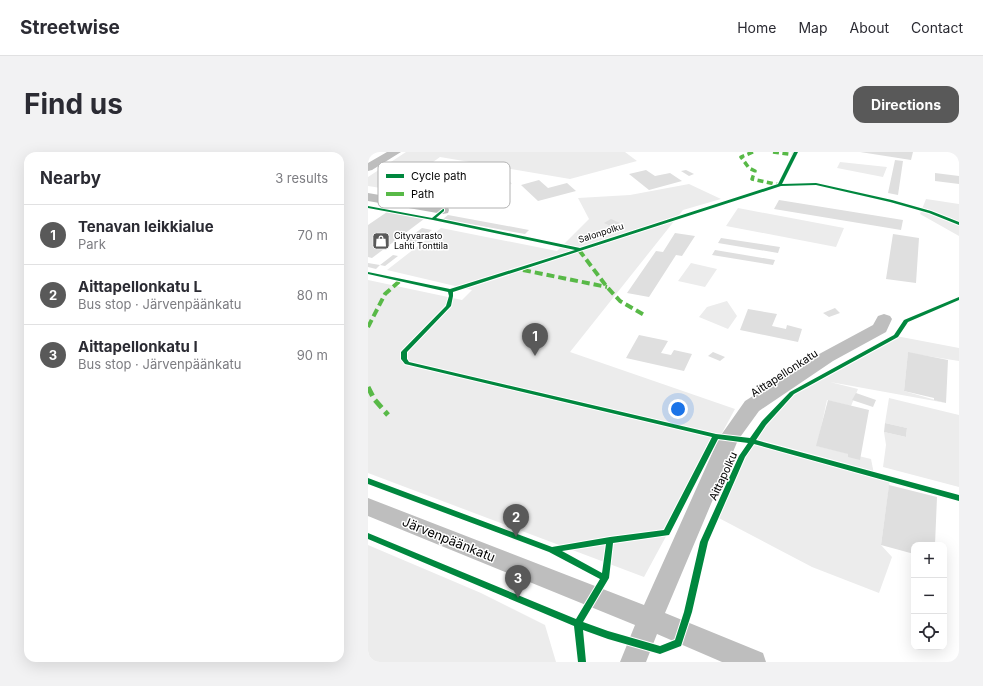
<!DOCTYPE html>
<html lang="en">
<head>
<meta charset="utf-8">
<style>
	:root { --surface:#fff; --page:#f2f2f3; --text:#2b2b33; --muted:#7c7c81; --line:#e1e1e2; --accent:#595959 }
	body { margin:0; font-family:Inter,sans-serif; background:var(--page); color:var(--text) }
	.controls { position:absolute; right:12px; bottom:12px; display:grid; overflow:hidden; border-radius:8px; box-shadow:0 4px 16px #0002 }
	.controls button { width:36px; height:36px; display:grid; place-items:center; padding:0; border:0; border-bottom:1px solid var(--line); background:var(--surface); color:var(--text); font:20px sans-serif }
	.you { position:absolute; left:310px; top:257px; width:14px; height:14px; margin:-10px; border:3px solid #fff; border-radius:50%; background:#1a73e8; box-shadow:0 0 0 6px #1a73e833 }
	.badge { display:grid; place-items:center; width:26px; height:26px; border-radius:50%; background:var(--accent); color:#fff; font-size:13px; font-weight:700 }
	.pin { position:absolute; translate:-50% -33px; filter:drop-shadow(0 1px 2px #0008) }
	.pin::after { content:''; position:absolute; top:21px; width:14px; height:12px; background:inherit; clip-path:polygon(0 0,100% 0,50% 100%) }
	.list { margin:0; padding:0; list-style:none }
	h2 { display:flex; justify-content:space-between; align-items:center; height:52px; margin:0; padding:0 16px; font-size:17px }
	h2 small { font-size:13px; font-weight:400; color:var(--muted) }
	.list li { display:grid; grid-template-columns:26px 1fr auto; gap:12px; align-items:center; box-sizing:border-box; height:60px; padding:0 16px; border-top:1px solid var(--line) }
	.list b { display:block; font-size:15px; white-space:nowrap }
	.list p { margin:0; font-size:13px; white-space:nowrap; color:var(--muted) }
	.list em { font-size:13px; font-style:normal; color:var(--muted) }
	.icon { flex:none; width:22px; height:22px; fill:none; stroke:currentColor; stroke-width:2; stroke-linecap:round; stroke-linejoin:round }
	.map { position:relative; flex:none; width:591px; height:510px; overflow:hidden; border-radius:12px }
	header { display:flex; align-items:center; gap:24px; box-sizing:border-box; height:56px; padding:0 20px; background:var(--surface); border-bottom:1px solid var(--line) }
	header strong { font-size:19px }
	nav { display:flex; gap:22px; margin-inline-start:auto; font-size:14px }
	.intro { display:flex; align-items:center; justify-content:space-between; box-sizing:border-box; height:96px; padding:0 24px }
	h1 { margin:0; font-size:28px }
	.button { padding:10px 18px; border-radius:12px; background:var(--accent); color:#fff; font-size:14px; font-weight:700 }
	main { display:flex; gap:24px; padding:0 24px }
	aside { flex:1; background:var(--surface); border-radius:12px; box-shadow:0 4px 16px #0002 }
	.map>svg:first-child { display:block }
</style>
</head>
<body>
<header>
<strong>Streetwise</strong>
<nav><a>Home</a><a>Map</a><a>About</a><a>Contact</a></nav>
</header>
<div class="intro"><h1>Find us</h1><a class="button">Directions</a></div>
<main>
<aside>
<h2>Nearby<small>3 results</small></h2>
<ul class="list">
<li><span class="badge">1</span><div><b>Tenavan leikkialue</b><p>Park</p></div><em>70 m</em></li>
<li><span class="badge">2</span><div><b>Aittapellonkatu L</b><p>Bus stop · Järvenpäänkatu</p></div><em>80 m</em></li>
<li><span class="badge">3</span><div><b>Aittapellonkatu I</b><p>Bus stop · Järvenpäänkatu</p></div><em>90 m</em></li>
</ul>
</aside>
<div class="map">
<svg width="591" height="510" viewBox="0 0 591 510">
	<rect width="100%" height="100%" fill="#fff"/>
	<path fill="#ececec" d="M38,0h219l12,9 -67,18 -130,-22 -46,33 -26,-4v-9z
		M472,10l47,5 -4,10 -46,-9z
		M137,23l7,9 -24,5 -7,-9z
		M321,32l32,15 -38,11 -113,142 165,57 -91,168 -276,-104v-193l94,20 10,-10 -85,-20 54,-42 116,23 32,-32 -11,-21 52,-3z
		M558,47l33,5v32l-39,-22z
		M370,56l106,20 -8,19 -110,-21z
		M323,111l26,6 -12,18 -27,-6z
		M359,149l10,15 -9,13 -29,-12 8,-10z
		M528,184l63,12v13l-51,-8 -4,38 42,12 -116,-21 28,7 -7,17 -24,-6 -10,46 54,13 3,15 16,5 -9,66 11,12 -13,36 -67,-26 -97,-51 37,-75 12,-18 28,-30z
		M521,246l70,17v72l-76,-20 3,-22 -2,-13 22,5 1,-9 -22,-5z
		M0,393l113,48 64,32 11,37h-188z"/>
	<path fill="#dfdfdf" d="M492,0h53l-2,8z
		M527,8l8,1 -5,34 -10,-2z
		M278,18l9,6 15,-3 12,8 -33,9 -20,-16z
		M318,18l8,4 -5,2 -8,-5z
		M567,21l24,3v8l-24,-3z
		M171,28l9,8 19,-5 9,8 -38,10 -17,-16z
		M411,48l124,20 -2,10 -127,-21z
		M19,60l37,7 -52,39 -4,-1v-32z
		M80,63l81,15 -4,4 -82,-15z
		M243,67l9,4 -7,4 -9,-4z
		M54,76l10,2 -20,15 -10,-2z
		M307,81l20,3 -13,20 -6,-1 -27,42 -22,-4 29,-42 7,1z
		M525,82l26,4 -3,45 -30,-4z
		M353,86l59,9 -2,6 -60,-10z
		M347,98l60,10 -2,5 -61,-10z
		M25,103l5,1 -13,10 -5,-1 -4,4 -8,-2v-4l12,2z
		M467,156l5,5 -11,4 -6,-4z
		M380,157l29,5 -5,12 14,3 1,-4 15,4 -4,13 -58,-12z
		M271,183l29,6 -7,12 10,2 3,-5 18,4 -8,17 -58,-13z
		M345,200l12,5 -5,4 -12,-5z
		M540,200l40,8 -2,43 -12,-3v-2l-30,-7z
		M488,241l20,7 -3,7 -21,-7z
		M460,248l41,10 -9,50 -12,-3v-3l-32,-8z
		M517,271l22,5 -1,9 -22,-5z
		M521,333l48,12 -2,48h-21v9l-33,-9z"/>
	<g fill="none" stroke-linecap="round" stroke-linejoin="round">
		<path fill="#bebebe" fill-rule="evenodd" d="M19,0h14l-29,18 -4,1v-8z
			M0,41l75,13 5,1 1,3 -1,3 -5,1 -75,-13z
			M516,162l6,2 2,3 -6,13 -53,29 -74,50 -21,29 -73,173 98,40 3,9h-44l-65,-28 -11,28h-26l15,-37 -267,-109v-18l276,107 75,-167 26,-37 76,-48 52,-28 5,-9z"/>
		<path stroke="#58b947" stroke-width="3.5" stroke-dasharray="6 3.5" stroke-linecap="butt" d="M385,0l-12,5 8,11 6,3 -3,8 28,6
			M405,0l22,3"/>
		<path stroke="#58b947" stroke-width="4" stroke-dasharray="8 4" stroke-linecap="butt" d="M211,98l28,37 13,14 26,15
			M155,118l84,17
			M0,175l17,-33 16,-14"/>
		<path stroke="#58b947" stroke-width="5" stroke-dasharray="10 5" stroke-linecap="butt" d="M0,235l6,12 14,16"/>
		<defs>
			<path id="cycleway" d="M426,0h4l-16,32 34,-1 76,17 39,11 28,11v3l-30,-12 -39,-11 -74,-17 -35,1 -328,106v4l-2,10 -44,46v7l2,3 307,72 34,4 12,-17 28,-29 104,-57 10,-15 55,-23v3l-51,22 -10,15 -104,57 -28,31 -10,15 203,55v6l-205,-57 -9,13 -37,85 -16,70 -11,34 -21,8 -52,-15 -25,-9 3,32h-8l-4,-36 -206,-87v-6l208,86 24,-40 -51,-27 -181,-68v-6l184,69 58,-10 54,-7 48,-93 -307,-73 -4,-5v-7l45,-46 3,-10 -1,-4 -80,-18v-2l82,17 125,-39 -142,-30 -65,-12v-2l64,12 11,-9h1v2l-8,7 144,30 198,-64zM350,287l30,4 -9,13 -39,86 -16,70 -9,28 -15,6 -52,-15 -25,-9 26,-44 4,-35 56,-8zM238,392l-4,29 -40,-22z"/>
		</defs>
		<use href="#cycleway" stroke="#fff" stroke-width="2"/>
		<use href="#cycleway" fill="#00873e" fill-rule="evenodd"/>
	</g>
	<defs>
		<symbol id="shop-square" viewBox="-11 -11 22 22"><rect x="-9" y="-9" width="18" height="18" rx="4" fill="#595959" stroke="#fff"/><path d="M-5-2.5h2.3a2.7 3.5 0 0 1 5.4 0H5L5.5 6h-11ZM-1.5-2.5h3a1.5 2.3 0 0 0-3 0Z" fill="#fff"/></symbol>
	</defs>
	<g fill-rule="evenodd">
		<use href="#shop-square" x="3" y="79" width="20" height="20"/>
	</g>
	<g text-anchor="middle" stroke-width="3" stroke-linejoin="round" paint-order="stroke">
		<g font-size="9" fill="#000" stroke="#fff">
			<text transform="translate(233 81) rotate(-18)" y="3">Salonpolku</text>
		</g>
		<g font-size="9" fill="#000" stroke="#fff" text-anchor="start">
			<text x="26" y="87">Cityvarasto<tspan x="26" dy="10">Lahti Tonttila</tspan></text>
		</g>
		<g font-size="11" fill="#000" stroke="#fff">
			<text transform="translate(416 221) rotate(-33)" y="4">Aittapellonkatu</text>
			<text transform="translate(355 324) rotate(-65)" y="4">Aittapolku</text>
		</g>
		<g font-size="13" fill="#000" stroke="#fff">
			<text transform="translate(81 387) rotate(22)" y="5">Järvenpäänkatu</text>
		</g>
	</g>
	<rect x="10" y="10" width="132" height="46" rx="6" fill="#fff" stroke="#b2b2b2" stroke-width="1"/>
	<rect x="18" y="22" width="18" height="4" fill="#00873e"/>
	<rect x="18" y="40" width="18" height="4" fill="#58b947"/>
	<g font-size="11" fill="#000">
		<text x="43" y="28">Cycle path</text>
		<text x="43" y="46">Path</text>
	</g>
</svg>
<div class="controls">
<button>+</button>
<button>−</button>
<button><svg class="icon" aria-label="locate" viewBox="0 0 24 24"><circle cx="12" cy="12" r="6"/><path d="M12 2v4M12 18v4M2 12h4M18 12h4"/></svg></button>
</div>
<div class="you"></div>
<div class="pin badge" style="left:167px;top:204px">1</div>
<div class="pin badge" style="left:148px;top:385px">2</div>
<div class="pin badge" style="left:150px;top:446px">3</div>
</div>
</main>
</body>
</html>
